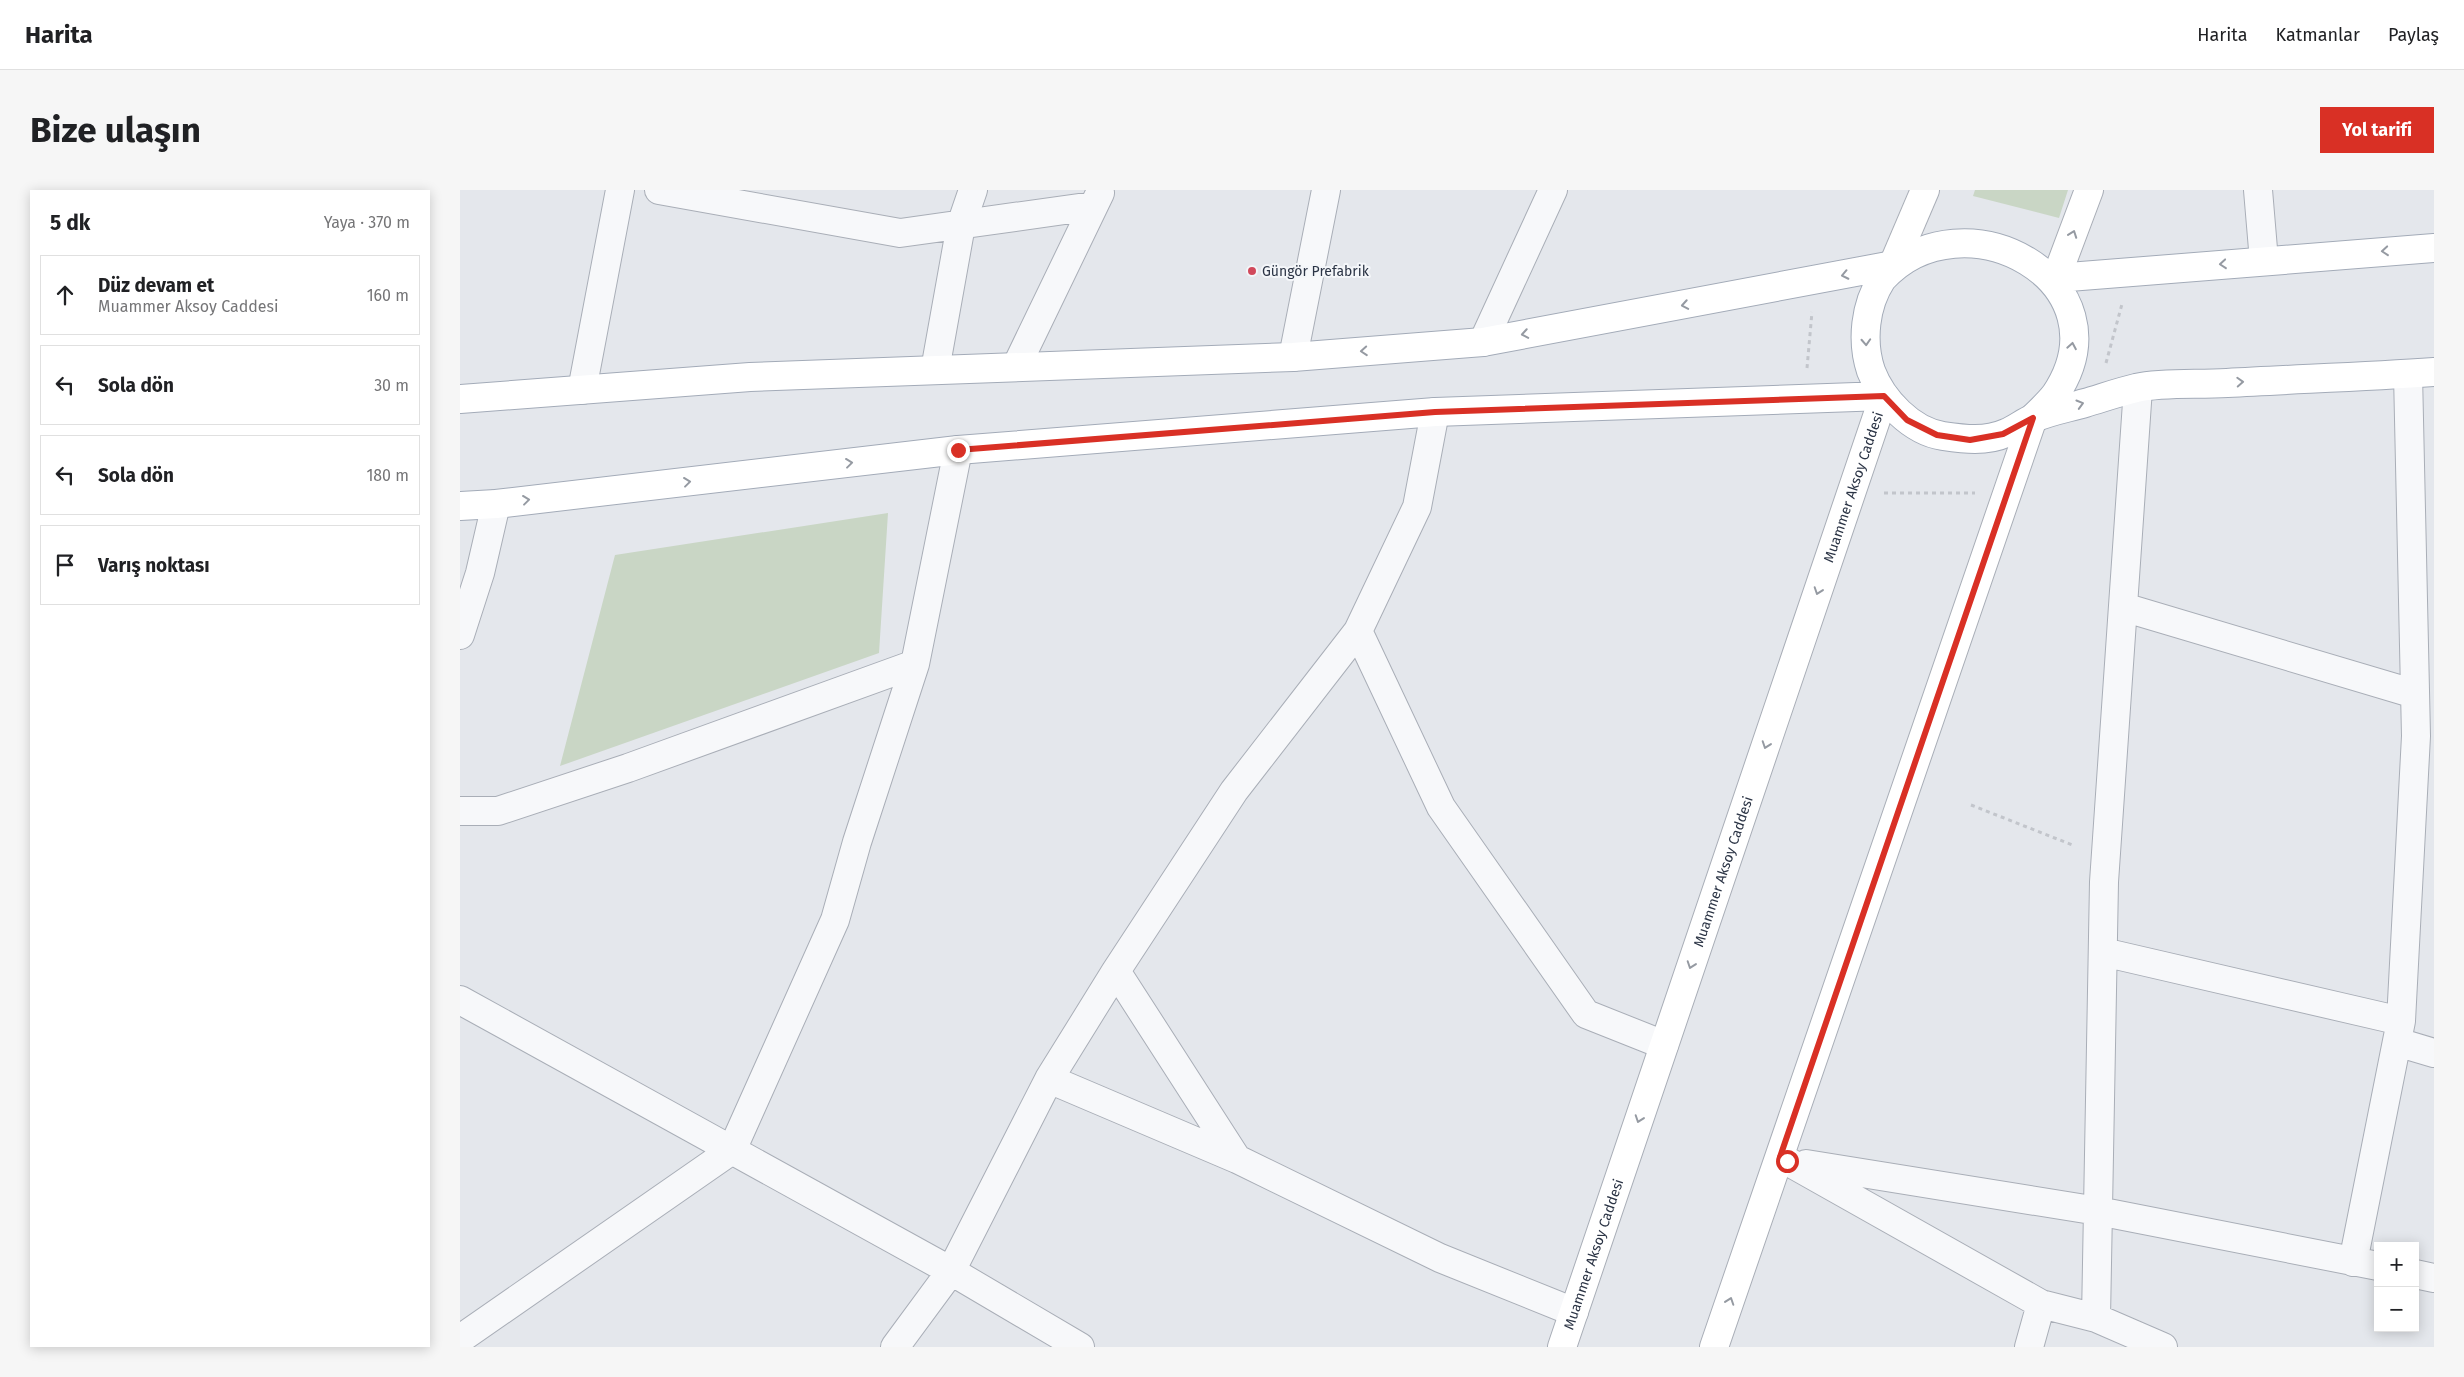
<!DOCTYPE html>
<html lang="tr">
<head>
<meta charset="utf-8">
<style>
	:root { --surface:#fff; --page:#f6f6f6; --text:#202124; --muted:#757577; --line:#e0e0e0; --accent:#d93025 }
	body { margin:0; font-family:"Fira Sans",sans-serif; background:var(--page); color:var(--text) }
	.controls { position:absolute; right:15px; bottom:15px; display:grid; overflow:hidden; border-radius:0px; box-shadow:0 2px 12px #0003 }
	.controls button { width:45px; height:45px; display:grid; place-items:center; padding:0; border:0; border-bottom:1px solid var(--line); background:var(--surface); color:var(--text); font:25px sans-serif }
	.stop { position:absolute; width:15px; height:15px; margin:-11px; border:4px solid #d93025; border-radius:50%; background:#fff }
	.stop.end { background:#d93025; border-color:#fff; box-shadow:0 1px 5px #0008 }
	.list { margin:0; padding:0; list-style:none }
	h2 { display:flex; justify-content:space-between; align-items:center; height:65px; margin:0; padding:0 20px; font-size:21px }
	h2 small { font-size:16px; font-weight:400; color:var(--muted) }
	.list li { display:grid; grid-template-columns:32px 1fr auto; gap:15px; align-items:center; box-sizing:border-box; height:80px; margin:0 10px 10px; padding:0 10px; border:1px solid var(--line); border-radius:0px }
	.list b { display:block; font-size:19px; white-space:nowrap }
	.list p { margin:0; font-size:16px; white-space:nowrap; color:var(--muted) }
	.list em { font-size:16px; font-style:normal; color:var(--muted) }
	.icon { flex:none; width:28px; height:28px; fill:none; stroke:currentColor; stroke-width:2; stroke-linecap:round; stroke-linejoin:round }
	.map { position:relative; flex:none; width:1974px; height:1157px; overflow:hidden; border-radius:0px }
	header { display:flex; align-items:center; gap:30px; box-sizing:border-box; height:70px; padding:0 25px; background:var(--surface); border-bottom:1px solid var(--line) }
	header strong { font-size:24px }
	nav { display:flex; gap:28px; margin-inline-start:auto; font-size:18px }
	.intro { display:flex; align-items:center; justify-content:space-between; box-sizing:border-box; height:120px; padding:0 30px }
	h1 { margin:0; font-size:35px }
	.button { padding:12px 22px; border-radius:0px; background:var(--accent); color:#fff; font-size:18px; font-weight:700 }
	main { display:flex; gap:30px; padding:0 30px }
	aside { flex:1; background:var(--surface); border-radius:0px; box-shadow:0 2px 12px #0003 }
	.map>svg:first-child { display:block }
</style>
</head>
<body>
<header>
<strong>Harita</strong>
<nav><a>Harita</a><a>Katmanlar</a><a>Paylaş</a></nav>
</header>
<div class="intro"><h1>Bize ulaşın</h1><a class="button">Yol tarifi</a></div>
<main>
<aside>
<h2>5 dk<small>Yaya · 370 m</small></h2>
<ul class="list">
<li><svg class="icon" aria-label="ahead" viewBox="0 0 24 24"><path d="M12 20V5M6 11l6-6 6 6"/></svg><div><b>Düz devam et</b><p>Muammer Aksoy Caddesi</p></div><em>160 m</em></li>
<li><svg class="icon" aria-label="left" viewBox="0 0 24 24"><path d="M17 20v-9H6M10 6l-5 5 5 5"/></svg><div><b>Sola dön</b></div><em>30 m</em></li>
<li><svg class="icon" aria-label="left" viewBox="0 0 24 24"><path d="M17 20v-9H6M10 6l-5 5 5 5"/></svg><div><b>Sola dön</b></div><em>180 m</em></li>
<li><svg class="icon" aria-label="arrive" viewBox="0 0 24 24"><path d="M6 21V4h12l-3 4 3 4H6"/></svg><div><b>Varış noktası</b></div></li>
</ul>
</aside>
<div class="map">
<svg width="1974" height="1157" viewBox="0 0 1974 1157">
	<rect width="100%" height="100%" fill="#e4e7ec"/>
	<path fill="#c9d6c5" d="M1515,0h93l-9,28 -86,-22z
		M428,323l-9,140 -319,113 55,-211z"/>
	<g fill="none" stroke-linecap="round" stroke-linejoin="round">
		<defs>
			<path id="street" d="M199,0l241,43 193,-27
				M1798,0l6,71
				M1023,152l70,-152
				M833,167l33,-167
				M556,177l84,-174
				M475,180l26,-145 12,-35
				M122,200l38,-200
				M1663,417l292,87
				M898,441l83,176 145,207 78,31
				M0,445l20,-62 16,-69
				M0,621h38l130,-43 287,-104
				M1643,762l298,69 15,-285 -8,-362
				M656,781l121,188 203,99 134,54
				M0,810l491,271 129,76
				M1937,852l37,11
				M589,889l188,80
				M1320,967l261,147 55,14 8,-436 34,-494
				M1346,974l292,47 280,55
				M1893,1072l48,-241
				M1955,1084l19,4
				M1636,1128l67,29
				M0,1149l272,-189 103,-230 22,-78 58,-178 43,-214
				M435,1157l56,-76 98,-192 67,-108 118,-180 124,-160 59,-124 18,-95
				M1569,1157l12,-43"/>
			<g id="secondary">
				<path d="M1433,75l32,-75"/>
				<path d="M1596,88l33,-88"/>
				<path id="s1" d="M1102,1157l322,-951"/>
				<path d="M1254,1157l319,-929"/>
			</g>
			<path id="primary" d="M1596,88l378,-30
				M0,209l290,-22 543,-20 190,-15 410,-77
				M1573,228c7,-7 16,-15 22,-23 76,-113 -92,-205 -173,-116 -17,26 -21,62 -11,92 11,29 40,60 72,65 21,3 43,6 63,-3 10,-4 18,-11 28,-15 16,-7 34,-10 51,-15 17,-5 34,-11 51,-15 29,-6 61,-3 91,-5 69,-4 138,-6 207,-11
				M0,316l36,-2 462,-54 477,-38 449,-16"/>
		</defs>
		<use href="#street" stroke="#a9aeb7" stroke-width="30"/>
		<use href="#secondary" stroke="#a9aeb7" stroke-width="30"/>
		<use href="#primary" stroke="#a3abb8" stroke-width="30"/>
		<path stroke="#c2c5cb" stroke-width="3" stroke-dasharray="4 4" stroke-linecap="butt" d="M1646,173l16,-59
			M1347,178l5,-56
			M1424,303h91
			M1511,615l104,41"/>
		<use href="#street" stroke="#f7f8fa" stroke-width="28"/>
		<use href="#secondary" stroke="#fff" stroke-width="28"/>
		<use href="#primary" stroke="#fff" stroke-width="28"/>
	</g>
	<defs><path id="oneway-chevron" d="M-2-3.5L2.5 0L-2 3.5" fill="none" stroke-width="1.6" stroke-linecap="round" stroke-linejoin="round" transform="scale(1.25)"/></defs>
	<g stroke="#959aa2">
		<use href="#oneway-chevron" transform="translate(1613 44) rotate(-70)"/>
		<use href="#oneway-chevron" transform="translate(1925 61) rotate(175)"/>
		<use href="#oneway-chevron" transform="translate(1763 74) rotate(175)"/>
		<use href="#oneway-chevron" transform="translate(1385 85) rotate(168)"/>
		<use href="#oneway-chevron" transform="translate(1225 115) rotate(170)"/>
		<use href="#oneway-chevron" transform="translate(1065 144) rotate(170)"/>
		<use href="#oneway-chevron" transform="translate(1406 152) rotate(87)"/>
		<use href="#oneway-chevron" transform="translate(1612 156) rotate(-80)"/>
		<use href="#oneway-chevron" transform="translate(904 161) rotate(176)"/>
		<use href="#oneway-chevron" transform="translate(1780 192) rotate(-3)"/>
		<use href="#oneway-chevron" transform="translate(1620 214) rotate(-16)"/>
		<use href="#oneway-chevron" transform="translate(389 273) rotate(-7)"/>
		<use href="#oneway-chevron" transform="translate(227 292) rotate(-7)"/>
		<use href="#oneway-chevron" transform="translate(66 310) rotate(-7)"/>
		<use href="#oneway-chevron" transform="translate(1358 401) rotate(109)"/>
		<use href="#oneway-chevron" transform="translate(1306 555) rotate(109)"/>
		<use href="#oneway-chevron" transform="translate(1231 775) rotate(109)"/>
		<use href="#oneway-chevron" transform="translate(1179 929) rotate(109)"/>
		<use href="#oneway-chevron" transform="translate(1270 1111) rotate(-71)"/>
	</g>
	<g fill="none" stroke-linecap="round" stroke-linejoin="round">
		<path stroke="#d93025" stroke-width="6" d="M498,260l477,-38 449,-16 23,24 30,15 33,5 33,-6 30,-16 -253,739 7,4"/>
	</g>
	<circle fill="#d1495b" stroke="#f4f6f9" stroke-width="2" cx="792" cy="81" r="5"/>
	<g text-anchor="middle" stroke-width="4" stroke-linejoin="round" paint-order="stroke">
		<g font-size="14" fill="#2b3445" stroke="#f4f6f9" text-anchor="start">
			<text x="802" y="86">Güngör Prefabrik</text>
		</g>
		<g font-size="14" fill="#2b3445" stroke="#f4f6f9">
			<text dy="5" stroke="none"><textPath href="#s1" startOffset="908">Muammer Aksoy Caddesi</textPath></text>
			<text dy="5" stroke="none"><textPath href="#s1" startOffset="502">Muammer Aksoy Caddesi</textPath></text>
			<text dy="5" stroke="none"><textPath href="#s1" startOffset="98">Muammer Aksoy Caddesi</textPath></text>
		</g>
	</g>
</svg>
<div class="controls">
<button>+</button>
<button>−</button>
</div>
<div class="stop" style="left:1327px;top:971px"></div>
<div class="stop end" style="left:498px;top:260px"></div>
</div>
</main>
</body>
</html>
